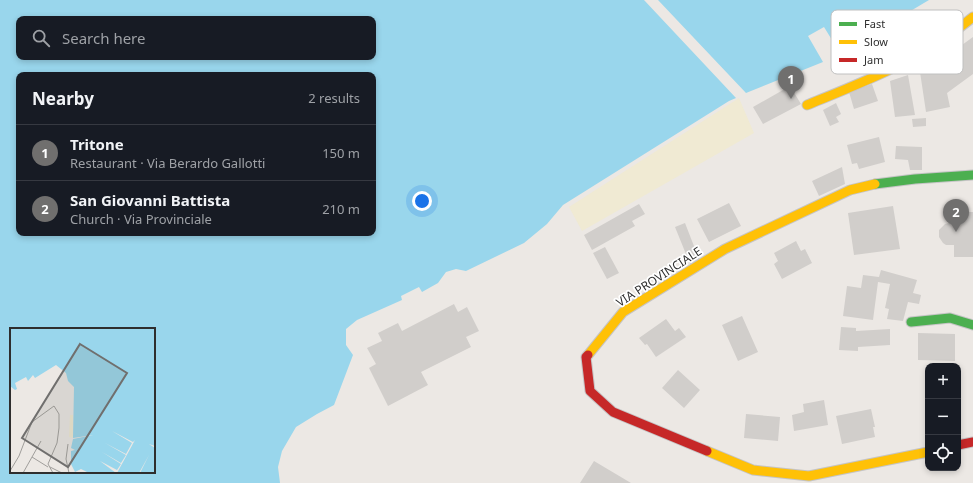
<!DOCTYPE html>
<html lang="en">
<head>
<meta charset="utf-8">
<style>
	:root { --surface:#171b24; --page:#242831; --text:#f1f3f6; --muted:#9ea1a6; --line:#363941; --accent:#706f6e }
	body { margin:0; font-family:"Noto Sans",sans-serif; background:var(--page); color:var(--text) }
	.controls { position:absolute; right:12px; bottom:12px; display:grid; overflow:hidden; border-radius:8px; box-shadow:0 2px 6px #0003 }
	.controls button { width:36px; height:36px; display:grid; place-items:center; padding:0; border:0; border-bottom:1px solid var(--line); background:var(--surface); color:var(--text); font:20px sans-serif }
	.you { position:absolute; left:422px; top:201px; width:14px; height:14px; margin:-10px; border:3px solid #fff; border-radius:50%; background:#1a73e8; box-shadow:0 0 0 6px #1a73e833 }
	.badge { display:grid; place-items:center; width:26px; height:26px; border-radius:50%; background:var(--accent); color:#fff; font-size:13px; font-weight:700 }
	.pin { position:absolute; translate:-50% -33px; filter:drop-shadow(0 1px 2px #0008) }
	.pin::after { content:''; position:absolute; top:21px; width:14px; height:12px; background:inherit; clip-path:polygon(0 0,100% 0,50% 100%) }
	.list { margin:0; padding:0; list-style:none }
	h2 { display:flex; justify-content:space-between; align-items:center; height:52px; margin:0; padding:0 16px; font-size:17px }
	h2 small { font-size:13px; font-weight:400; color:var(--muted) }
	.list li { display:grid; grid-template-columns:26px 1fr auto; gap:12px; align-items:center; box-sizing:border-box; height:56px; padding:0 16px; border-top:1px solid var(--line) }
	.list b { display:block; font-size:15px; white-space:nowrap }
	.list p { margin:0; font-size:13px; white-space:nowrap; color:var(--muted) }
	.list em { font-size:13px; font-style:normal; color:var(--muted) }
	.icon { flex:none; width:22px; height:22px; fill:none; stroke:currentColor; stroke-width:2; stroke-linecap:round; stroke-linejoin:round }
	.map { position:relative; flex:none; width:973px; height:483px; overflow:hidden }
	.search { position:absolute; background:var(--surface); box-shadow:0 2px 6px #0003; left:16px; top:16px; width:360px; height:44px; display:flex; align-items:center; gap:10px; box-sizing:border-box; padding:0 14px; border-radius:8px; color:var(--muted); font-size:15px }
	.panel { position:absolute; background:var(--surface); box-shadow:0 2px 6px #0003; left:16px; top:72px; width:360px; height:164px; border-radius:8px }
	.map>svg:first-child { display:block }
</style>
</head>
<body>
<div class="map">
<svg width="973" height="483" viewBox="0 0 973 483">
	<rect width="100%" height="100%" fill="#ece8e4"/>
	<path fill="#f0ead3" d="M739,98l15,35 -172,98 -13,-24z"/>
	<path fill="#99d6ec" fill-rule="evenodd" d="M0,0h644l92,98 -7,3 -166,104 -16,19 -23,19 -58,28 -10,-2 -10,3 -8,11 -16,9 -3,-5 -18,9 1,4 -45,20 -11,9v16l7,10 -19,50 -17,9 -21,13 -14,24 -4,16 2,16h-280zM19,19h354v38h-354zM19,75h354v158h-354zM11,329h143v143h-143z
		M658,0h271l-89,53 -16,-26 -16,9 15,26 -77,31z"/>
	<path fill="#d1cecb" d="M973,37v37l-26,19 3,14 -24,5 -6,-40 13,-6z
		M908,75l7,40 -20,2 -5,-36z
		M872,84l6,17 -24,8 -5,-17z
		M790,86l11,18 -38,20 -10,-17z
		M836,103l5,11 -5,3 3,5 -9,4 -7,-16z
		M926,118v8l-13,1 -1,-8z
		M879,137l6,25 -26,7 -2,-6 -5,1 -5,-19z
		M896,146l26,1v23h-12l-2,-10 -13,-1z
		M842,167l3,17 -26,12 -7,-15z
		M729,203l12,23 -32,16 -12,-23z
		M639,204l6,10 -13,7 3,5 -43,24 -8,-15z
		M893,206l7,43 -46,6 -6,-42z
		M949,208h15l1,4h8v45h-19v-12h-8l-3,-2 -4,-6v-7l6,-6 4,-1z
		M685,223l14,36 -9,5 -15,-37z
		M796,241l5,10 4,-2 7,14 -30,16 -8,-15 4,-3 -4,-8z
		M605,247l14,26 -12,6 -14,-26z
		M881,270l36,10 -4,13 8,2 -2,9 -11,-2 -5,19 -16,-2 2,-10 -4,-1 5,-24 -12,-2 -5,38 -30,-4 4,-30 14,2 2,-13 16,2z
		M454,304l4,8 9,-5 12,24 -13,6 5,10 -50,25 7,13 -40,21 -19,-38 7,-4 -9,-16 15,-7 -4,-8 20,-10 4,8z
		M742,316l16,36 -20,9 -16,-36z
		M666,319l9,12 4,-3 7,9 -30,20 -9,-13 -2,1 -6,-7z
		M841,327l15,1v3l34,-2v16l-32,2v4l-19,-1z
		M918,333l37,1v27l-37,-1z
		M678,370l22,20 -16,18 -22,-20z
		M824,400l4,25 -34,6 -2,-16 12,-3 -1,-8z
		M871,409l4,18h-2l2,10 -33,7 -6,-28z
		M746,414l34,3 -2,24 -34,-3z
		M594,461l37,22h-51z"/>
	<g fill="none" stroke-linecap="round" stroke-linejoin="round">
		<defs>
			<path id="fast" d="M875,184l40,-5 58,-4
				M911,322l39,-4 23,7"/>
			<path id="slow" d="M807,105c61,-25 115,-45 166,-88
				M588,355l35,-43 102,-63 125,-59 25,-6
				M707,451l46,19 56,6 119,-24"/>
			<path id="jam" d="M588,355l-2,2 4,34 23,21 94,39
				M958,445l15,-3"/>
		</defs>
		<use href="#fast" stroke="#c5c4c5" stroke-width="11"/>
		<use href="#slow" stroke="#c5c4c5" stroke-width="11"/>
		<use href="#jam" stroke="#c5c4c5" stroke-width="11"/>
		<use href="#fast" stroke="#4caf50" stroke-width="9"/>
		<use href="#slow" stroke="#ffc107" stroke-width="9"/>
		<use href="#jam" stroke="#c62828" stroke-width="9"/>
	</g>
	<g text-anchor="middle" stroke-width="3.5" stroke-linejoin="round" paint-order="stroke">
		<g font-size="12" fill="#2e2e2e" stroke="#fff">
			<text transform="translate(659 277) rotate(-33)" y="4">VIA PROVINCIALE</text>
		</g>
	</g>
	<g transform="translate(10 328)">
		<rect width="145" height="145" fill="#ece8e4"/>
		<path d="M60,87h3v23l-4,-1z" fill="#f0ead3"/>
		<path d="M0,0h145v118l-6,-2 6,4v25h-15l9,-18 -10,18h-22l18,-33 -2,2 -21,-11 20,12 -6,11 -21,-11 21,12 -5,8 -19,-11 19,12 -4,6 -17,-9 16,12h-27l-8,-4 -6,3 -4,-8v-13l4,-1 -4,-2 2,-9 20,-4 -20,3 1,-51 -6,-6 -2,-8 -10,-8 -21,13 -2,-3 -5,6 -2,-4 -11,6 2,6 -2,1 -5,-4z" fill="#99d6ec"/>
		<path fill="none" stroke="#a09e9b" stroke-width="1" d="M58,116l-2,15 3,14M22,129l16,10M40,139l12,6M0,143l9,-15 13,-34 22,-16 5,8v14l-2,15 -9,21 5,9M13,145l18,-32"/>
		<path fill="#706f6e" fill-opacity="0.15" stroke="#706f6e" stroke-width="2" d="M70,16l47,29 -59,94 -46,-29z"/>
		<rect width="145" height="145" fill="none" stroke="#2e2e2e" stroke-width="2"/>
	</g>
	<rect x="831" y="10" width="132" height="64" rx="6" fill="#fff" stroke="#c0c0c0" stroke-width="1"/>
	<rect x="839" y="22" width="18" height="4" fill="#4caf50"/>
	<rect x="839" y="40" width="18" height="4" fill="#ffc107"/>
	<rect x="839" y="58" width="18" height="4" fill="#c62828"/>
	<g font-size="11" fill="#2e2e2e">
		<text x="864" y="28">Fast</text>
		<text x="864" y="46">Slow</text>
		<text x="864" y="64">Jam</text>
	</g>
</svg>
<div class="controls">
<button>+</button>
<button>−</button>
<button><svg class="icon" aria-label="locate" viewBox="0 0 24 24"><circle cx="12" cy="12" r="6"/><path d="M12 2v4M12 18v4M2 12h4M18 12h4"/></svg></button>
</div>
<div class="you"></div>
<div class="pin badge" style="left:791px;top:99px">1</div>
<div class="pin badge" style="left:956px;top:232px">2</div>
<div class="search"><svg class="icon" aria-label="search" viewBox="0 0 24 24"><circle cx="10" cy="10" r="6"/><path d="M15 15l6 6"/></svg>Search here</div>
<section class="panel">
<h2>Nearby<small>2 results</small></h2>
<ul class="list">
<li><span class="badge">1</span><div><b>Tritone</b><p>Restaurant · Via Berardo Gallotti</p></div><em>150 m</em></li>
<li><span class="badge">2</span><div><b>San Giovanni Battista</b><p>Church · Via Provinciale</p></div><em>210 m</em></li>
</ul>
</section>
</div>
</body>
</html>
